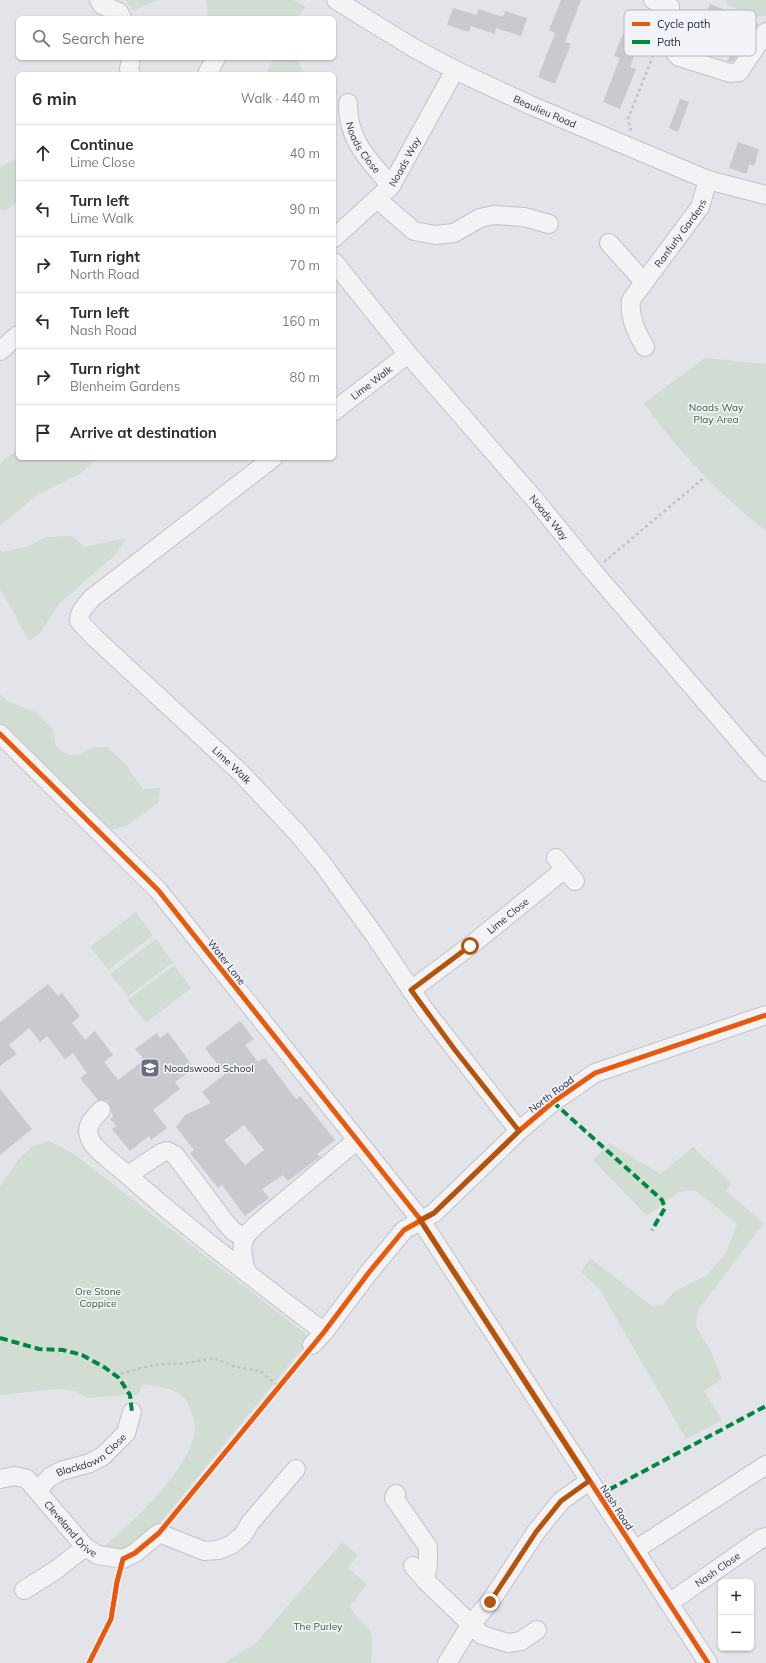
<!DOCTYPE html>
<html lang="en">
<head>
<meta charset="utf-8">
<style>
	:root { --surface:#fff; --page:#f2f2f3; --text:#2b2b33; --muted:#7c7c81; --line:#e1e1e2 }
	body { margin:0; font-family:Mulish,sans-serif; background:var(--page); color:var(--text) }
	.controls { position:absolute; right:12px; bottom:12px; display:grid; overflow:hidden; border-radius:6px; box-shadow:0 1px 3px #0004 }
	.controls button { width:36px; height:36px; display:grid; place-items:center; padding:0; border:0; border-bottom:1px solid var(--line); background:var(--surface); color:var(--text); font:20px sans-serif }
	.stop { position:absolute; width:12px; height:12px; margin:-9px; border:3px solid #b45309; border-radius:50%; background:#fff }
	.stop.end { background:#b45309; border-color:#fff; box-shadow:0 1px 4px #0008 }
	.list { margin:0; padding:0; list-style:none }
	h2 { display:flex; justify-content:space-between; align-items:center; height:52px; margin:0; padding:0 16px; font-size:17px }
	h2 small { font-size:13px; font-weight:400; color:var(--muted) }
	.list li { display:grid; grid-template-columns:26px 1fr auto; gap:12px; align-items:center; box-sizing:border-box; height:56px; padding:0 16px; border-top:1px solid var(--line) }
	.list b { display:block; font-size:15px; white-space:nowrap }
	.list p { margin:0; font-size:13px; white-space:nowrap; color:var(--muted) }
	.list em { font-size:13px; font-style:normal; color:var(--muted) }
	.icon { flex:none; width:22px; height:22px; fill:none; stroke:currentColor; stroke-width:2; stroke-linecap:round; stroke-linejoin:round }
	.map { position:relative; flex:none; width:766px; height:1663px; overflow:hidden }
	.search { position:absolute; background:var(--surface); box-shadow:0 1px 3px #0004; left:16px; top:16px; width:320px; height:44px; display:flex; align-items:center; gap:10px; box-sizing:border-box; padding:0 14px; border-radius:6px; color:var(--muted); font-size:15px }
	.panel { position:absolute; background:var(--surface); box-shadow:0 1px 3px #0004; left:16px; top:72px; width:320px; height:388px; border-radius:6px }
	.map>svg:first-child { display:block }
</style>
</head>
<body>
<div class="map">
<svg width="766" height="1663" viewBox="0 0 766 1663">
	<rect width="100%" height="100%" fill="#e3e4e9"/>
	<path fill="#d1dcd3" d="M125,0h33l-25,11z
		M206,0h88l12,7 -10,11h-88z
		M726,0h40v16h-12l-27,-11z
		M273,58h24l7,16h-38z
		M18,158v44l-14,9 -4,-2v-42z
		M705,358l61,6v167c-46,-36 -88,-79 -122,-128z
		M18,451v7h80l-18,16 -42,20 -38,32v-61l5,-7z
		M72,536l13,11 41,-9 -10,16 -56,49 -21,31 -11,7 -18,-35 -10,-16v-41l2,3 27,-6 17,-9z
		M0,694l9,8 27,10 17,18 3,16c16,13 17,11 35,3 5,-2 11,-2 16,-2l19,18 17,24 17,-1 -2,15 -32,23 -28,8 -98,-96z
		M136,912l17,23 -45,35 -18,-23z
		M156,939l17,23 -45,34 -18,-22z
		M174,965l17,23 -45,35 -18,-23z
		M49,1141l25,13 237,184 -152,186 -17,16 -22,12 -19,-3c30,-26 89,-78 94,-119 0,-8 -2,-16 -6,-23 -1,-3 -2,-6 -4,-8 -11,-12 -29,-13 -43,-15l-3,10 -51,4 -13,-7 -17,-2 -58,6v-209l19,-27 14,-13z
		M609,1143l51,31 33,-27 38,36 -5,8 38,32 -66,87 -2,16 15,26 11,27 -18,12 18,29 -36,19 -86,-149 -19,-18 9,-14 62,48 11,-1 11,-13 33,-17 20,-24 10,-27 -42,-34 -16,2 -32,24 -54,-56z
		M342,1542l16,13 -10,13 19,16 -17,22c3,10 12,14 18,22 7,10 3,24 3,35h-147l32,-20z"/>
	<path fill="#c9cad0" fill-rule="evenodd" d="M561,0h20l-16,42 6,2 -16,40 -17,-7 17,-44 -6,-3z
		M710,4l16,6 -19,45 -17,-5 8,-22 3,1z
		M453,8l24,7 1,-6 25,8 2,-6 22,7 -6,18 -25,-8 -1,6 -24,-8 -2,6 -22,-7z
		M630,16l17,6 -17,45 6,2 -16,40 -17,-7 17,-44 -6,-2z
		M752,20l7,4 -26,38 -6,-1z
		M680,99l9,3 -11,30 -9,-4z
		M738,142l21,7 -5,17 -5,-2 -2,10 -18,-6z
		M48,984l10,12 4,-3 18,23 -8,7 13,17 10,-9 18,24 -9,7 14,18 26,-20 -9,-11 22,-16 3,5 8,-6 26,36 -19,14 5,7 -27,21 14,18 -16,12 -2,-4 -19,15 -18,-22 4,-3 -6,-7 3,-2 -5,-15 -4,-2h-6l-18,-22 7,-5 -14,-20 -8,6 -18,-23 -7,6 -11,-14 -20,17 8,9 -17,12v-44z
		M240,1021l14,18 -9,6 13,17 7,-4 31,41 4,-3 35,44 -18,14 3,3 -32,24 -5,-6 -21,14 7,9 -24,18 -23,-31 -4,3 -28,-35 4,-3 -18,-23 9,-12 26,-12 -9,-11 23,-18 -20,-26zM244,1125l20,25 -19,15 -21,-25z
		M0,1089l32,40 -32,26z"/>
	<g fill="none" stroke-linecap="round" stroke-linejoin="round">
		<defs>
			<g id="minor">
				<path d="M99,0l3,5 17,7 3,6"/>
				<path id="s1" d="M336,0l76,47 43,23 75,35 178,75 58,15"/>
				<path d="M653,0l17,7c2,20 -8,34 9,50l51,16 9,-1 27,-40"/>
				<path d="M131,58l-2,11 2,5"/>
				<path d="M207,74l9,-16"/>
				<path id="s2" d="M348,103c-1,37 21,57 43,83"/>
				<path d="M377,199l37,32 21,4 19,-2 26,-15 14,-3 30,2 25,7"/>
				<path id="s3" d="M334,238l57,-52 64,-116"/>
				<path d="M609,243l35,39"/>
				<path id="s4" d="M334,262l74,92 128,147 57,70 173,201"/>
				<path id="s5" d="M645,347c-9,-15 -16,-30 -14,-47l69,-93 8,-27"/>
				<path d="M0,351l18,-16"/>
				<path id="s6" d="M334,411l74,-57"/>
				<path id="s7" d="M273,458l-181,140c-6,7 -13,13 -13,23l15,16 146,135 59,63 23,28 53,73 49,73 95,122"/>
				<path d="M0,734l158,156 262,329 288,444"/>
				<path d="M556,858l19,23"/>
				<path id="s8" d="M411,990l59,-44 95,-77"/>
				<path d="M101,1110c-6,7 -16,15 -12,26 4,14 24,26 35,36 64,57 132,108 200,160"/>
				<path d="M128,1175l33,-22 6,-2 8,4 50,67 8,9 12,7"/>
				<path d="M247,1273c-4,-10 -7,-26 -2,-36 2,-4 8,-8 11,-12l101,-85"/>
				<path d="M312,1345l12,-13 46,-61 34,-41 30,-17 85,-82 34,-29 42,-29 171,-58"/>
				<path id="s9" d="M0,1479l15,-3 12,3 58,68 13,8 25,4 12,-6 24,-20 45,18 14,-1 13,-5 12,-10 7,-12 46,-54"/>
				<path id="s10" d="M38,1490l12,-13 11,-6 29,-8 13,-7 23,-23 6,-21"/>
				<path d="M396,1494l-2,4 34,49v17l-3,16"/>
				<path d="M635,1550l131,-85"/>
				<path d="M413,1566l15,17 54,52 26,8 13,-2 16,-11"/>
				<path d="M24,1590l32,-20 29,-23"/>
				<path id="s11" d="M669,1603l93,-65 4,-1"/>
				<path d="M447,1663l24,-39 19,-22 46,-70 25,-31 28,-20"/>
			</g>
		</defs>
		<use href="#minor" stroke="#c1c2c7" stroke-width="20"/>
		<path stroke="#c1c3c9" stroke-width="2.5" stroke-dasharray="3 3" stroke-linecap="butt" d="M631,131l-3,-12 28,-71
			M604,562l101,-85
			M115,1375l38,-10 33,-2 28,-5 21,9 25,4 18,15"/>
		<use href="#minor" stroke="#f3f3f5" stroke-width="18"/>
		<path stroke="#00873e" stroke-width="4" stroke-dasharray="8 4" stroke-linecap="butt" d="M553,1102l109,98 3,8 -13,22
			M0,1338l39,11 24,1 19,5 22,12 15,11 11,17 2,17
			M599,1495l167,-89"/>
		<defs>
			<path id="cycleway" d="M0,734l158,156 262,329 288,444
				M89,1663l22,-44 6,-37 6,-23 12,-6 24,-20 165,-201 46,-61 34,-41 30,-17 85,-82 34,-29 42,-29 171,-58"/>
		</defs>
		<use href="#cycleway" stroke="#f1f3f8" stroke-width="8"/>
		<use href="#cycleway" stroke="#e8590c" stroke-width="5"/>
	</g>
	<g fill="none" stroke-linecap="round" stroke-linejoin="round">
		<path stroke="#b45309" stroke-width="5" d="M470,946l-59,44 44,60 64,81 -85,82 -14,7 169,261 -28,20 -25,31 -46,70"/>
	</g>
	<defs>
		<symbol id="school-square" viewBox="-11 -11 22 22"><rect x="-9" y="-9" width="18" height="18" rx="4" fill="#696d7e" stroke="#f1f3f8"/><path d="M0-5L7-2L0 1L-7-2ZM-4 1L0 2.5L4 1V4Q0 6-4 4Z" fill="#fff"/></symbol>
	</defs>
	<g fill-rule="evenodd">
		<use href="#school-square" x="139" y="1057" width="22" height="22"/>
	</g>
	<g text-anchor="middle" stroke-width="3.5" stroke-linejoin="round" paint-order="stroke">
		<g font-size="10" fill="#272d45" stroke="#f1f3f8">
			<text dy="4" stroke="none"><textPath href="#s1" startOffset="237">Beaulieu Road</textPath></text>
			<text dy="4" stroke="none"><textPath href="#s2" startOffset="48">Noads Close</textPath></text>
			<text dy="4" stroke="none"><textPath href="#s3" startOffset="105">Noads Way</textPath></text>
			<text dy="4" stroke="none"><textPath href="#s5" startOffset="133">Ranfurly Gardens</textPath></text>
			<text dy="4" stroke="none"><textPath href="#s6" startOffset="47">Lime Walk</textPath></text>
			<text dy="4" stroke="none"><textPath href="#s4" startOffset="334">Noads Way</textPath></text>
			<text dy="4" stroke="none"><textPath href="#s7" startOffset="466">Lime Walk</textPath></text>
			<text dy="4" stroke="none"><textPath href="#s8" startOffset="122">Lime Close</textPath></text>
			<text transform="translate(227 962) rotate(52)" y="4">Water Lane</text>
			<text transform="translate(551 1094) rotate(-37)" y="4">North Road</text>
			<text dy="4" stroke="none"><textPath href="#s10" startOffset="65">Blackdown Close</textPath></text>
			<text transform="translate(617 1507) rotate(57)" y="4">Nash Road</text>
			<text dy="4" stroke="none"><textPath href="#s9" startOffset="94">Cleveland Drive</textPath></text>
			<text dy="4" stroke="none"><textPath href="#s11" startOffset="59">Nash Close</textPath></text>
		</g>
		<g font-size="10" fill="#346233" stroke="#f1f3f8">
			<text x="716" y="411">Noads Way<tspan x="716" dy="12">Play Area</tspan></text>
			<text x="98" y="1295">Ore Stone<tspan x="98" dy="12">Coppice</tspan></text>
			<text x="318" y="1630">The Purley</text>
		</g>
		<g font-size="10" fill="#272d45" stroke="#f1f3f8" text-anchor="start">
			<text x="164" y="1072">Noadswood School</text>
		</g>
	</g>
	<rect x="624" y="10" width="132" height="46" rx="6" fill="#f1f3f8" stroke="#b4b8c2" stroke-width="1"/>
	<rect x="632" y="22" width="18" height="4" fill="#e8590c"/>
	<rect x="632" y="40" width="18" height="4" fill="#00873e"/>
	<g font-size="11" fill="#272d45">
		<text x="657" y="28">Cycle path</text>
		<text x="657" y="46">Path</text>
	</g>
</svg>
<div class="controls">
<button>+</button>
<button>−</button>
</div>
<div class="stop" style="left:470px;top:946px"></div>
<div class="stop end" style="left:490px;top:1602px"></div>
<div class="search"><svg class="icon" aria-label="search" viewBox="0 0 24 24"><circle cx="10" cy="10" r="6"/><path d="M15 15l6 6"/></svg>Search here</div>
<section class="panel">
<h2>6 min<small>Walk · 440 m</small></h2>
<ul class="list">
<li><svg class="icon" aria-label="ahead" viewBox="0 0 24 24"><path d="M12 20V5M6 11l6-6 6 6"/></svg><div><b>Continue</b><p>Lime Close</p></div><em>40 m</em></li>
<li><svg class="icon" aria-label="left" viewBox="0 0 24 24"><path d="M17 20v-9H6M10 6l-5 5 5 5"/></svg><div><b>Turn left</b><p>Lime Walk</p></div><em>90 m</em></li>
<li><svg class="icon" aria-label="right" viewBox="0 0 24 24"><path d="M7 20v-9h11M14 6l5 5-5 5"/></svg><div><b>Turn right</b><p>North Road</p></div><em>70 m</em></li>
<li><svg class="icon" aria-label="left" viewBox="0 0 24 24"><path d="M17 20v-9H6M10 6l-5 5 5 5"/></svg><div><b>Turn left</b><p>Nash Road</p></div><em>160 m</em></li>
<li><svg class="icon" aria-label="right" viewBox="0 0 24 24"><path d="M7 20v-9h11M14 6l5 5-5 5"/></svg><div><b>Turn right</b><p>Blenheim Gardens</p></div><em>80 m</em></li>
<li><svg class="icon" aria-label="arrive" viewBox="0 0 24 24"><path d="M6 21V4h12l-3 4 3 4H6"/></svg><div><b>Arrive at destination</b></div></li>
</ul>
</section>
</div>
</body>
</html>
